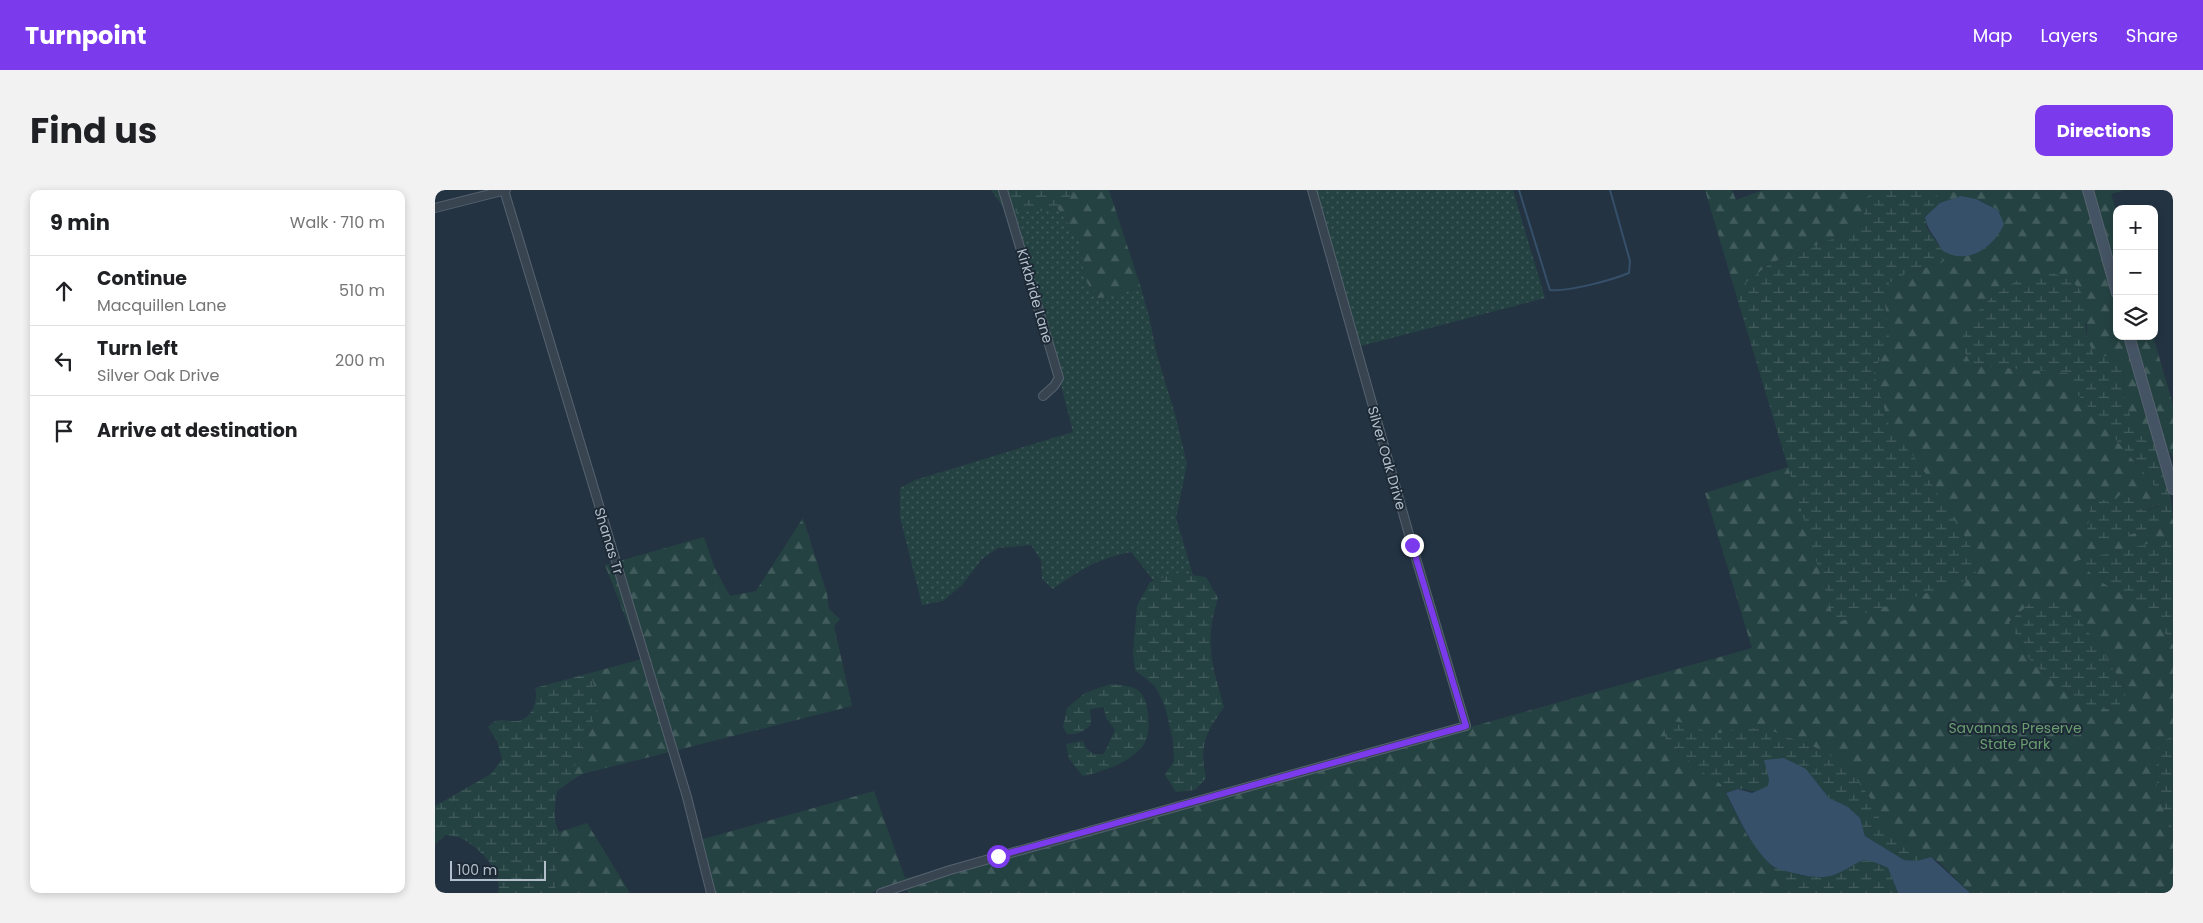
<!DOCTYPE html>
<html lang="en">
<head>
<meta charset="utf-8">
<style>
	:root { --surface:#fff; --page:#f2f2f2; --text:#202124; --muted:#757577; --line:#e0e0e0; --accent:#7c3aed }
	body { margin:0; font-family:Poppins,sans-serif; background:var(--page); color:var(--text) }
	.controls { position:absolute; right:15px; top:15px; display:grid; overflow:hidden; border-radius:10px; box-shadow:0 2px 8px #0003 }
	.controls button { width:45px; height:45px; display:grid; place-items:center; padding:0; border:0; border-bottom:1px solid var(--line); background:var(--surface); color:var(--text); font:25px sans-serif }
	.scale { position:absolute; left:15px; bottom:12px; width:96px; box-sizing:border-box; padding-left:5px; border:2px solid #b4bfcc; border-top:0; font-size:14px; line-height:18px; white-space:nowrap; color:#b4bfcc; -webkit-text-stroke:4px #1d2a36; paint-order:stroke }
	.stop { position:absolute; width:15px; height:15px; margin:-11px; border:4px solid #7c3aed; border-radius:50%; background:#fff }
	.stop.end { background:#7c3aed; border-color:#fff; box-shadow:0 1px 5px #0008 }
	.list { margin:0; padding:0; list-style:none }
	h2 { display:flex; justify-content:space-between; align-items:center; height:65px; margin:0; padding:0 20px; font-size:21px }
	h2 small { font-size:16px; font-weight:400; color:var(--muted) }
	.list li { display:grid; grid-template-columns:32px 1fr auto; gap:15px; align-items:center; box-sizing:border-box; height:70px; padding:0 20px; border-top:1px solid var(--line) }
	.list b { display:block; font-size:19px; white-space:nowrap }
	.list p { margin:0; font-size:16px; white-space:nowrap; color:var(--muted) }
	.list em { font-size:16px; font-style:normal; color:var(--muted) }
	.icon { flex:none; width:28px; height:28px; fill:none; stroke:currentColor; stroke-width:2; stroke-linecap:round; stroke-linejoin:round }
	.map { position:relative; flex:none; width:1738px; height:703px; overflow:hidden; border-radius:10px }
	header { display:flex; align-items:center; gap:30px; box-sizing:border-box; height:70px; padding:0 25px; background:var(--accent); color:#fff }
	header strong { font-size:24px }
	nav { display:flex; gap:28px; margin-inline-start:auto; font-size:18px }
	.intro { display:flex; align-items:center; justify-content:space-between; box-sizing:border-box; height:120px; padding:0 30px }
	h1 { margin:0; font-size:35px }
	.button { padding:12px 22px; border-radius:10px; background:var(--accent); color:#fff; font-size:18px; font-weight:700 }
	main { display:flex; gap:30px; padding:0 30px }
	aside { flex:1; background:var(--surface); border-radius:10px; box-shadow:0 2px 8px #0003 }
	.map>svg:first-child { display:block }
</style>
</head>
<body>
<header>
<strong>Turnpoint</strong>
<nav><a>Map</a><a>Layers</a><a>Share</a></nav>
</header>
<div class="intro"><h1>Find us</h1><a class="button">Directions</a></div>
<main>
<aside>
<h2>9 min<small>Walk · 710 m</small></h2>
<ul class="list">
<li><svg class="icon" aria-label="ahead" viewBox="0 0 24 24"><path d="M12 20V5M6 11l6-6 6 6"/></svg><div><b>Continue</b><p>Macquillen Lane</p></div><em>510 m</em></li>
<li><svg class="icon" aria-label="left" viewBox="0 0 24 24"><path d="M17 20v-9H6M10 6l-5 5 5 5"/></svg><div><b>Turn left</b><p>Silver Oak Drive</p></div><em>200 m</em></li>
<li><svg class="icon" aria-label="arrive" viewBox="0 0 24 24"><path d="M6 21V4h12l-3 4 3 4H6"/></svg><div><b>Arrive at destination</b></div></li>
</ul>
</aside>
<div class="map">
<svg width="1738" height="703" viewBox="0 0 1738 703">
	<defs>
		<pattern id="green-dots" width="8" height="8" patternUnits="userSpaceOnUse" patternTransform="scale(1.25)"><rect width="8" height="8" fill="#254242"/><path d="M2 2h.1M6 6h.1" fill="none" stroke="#425c5c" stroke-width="1.8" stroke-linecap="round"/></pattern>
		<pattern id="forest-firs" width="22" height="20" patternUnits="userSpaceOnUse" patternTransform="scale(1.25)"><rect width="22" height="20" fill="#254242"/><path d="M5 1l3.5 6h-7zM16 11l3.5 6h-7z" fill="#425c5c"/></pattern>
		<pattern id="wetland-marsh" width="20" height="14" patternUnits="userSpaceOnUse" patternTransform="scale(1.25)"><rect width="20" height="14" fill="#254242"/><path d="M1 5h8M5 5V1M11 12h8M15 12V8" fill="none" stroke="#425c5c"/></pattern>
	</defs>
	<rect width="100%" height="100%" fill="#233342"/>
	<path fill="url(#green-dots)" d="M875,0h203l32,108 -188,49z
		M621,16l25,36 3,33 11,24 46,-11 9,33 6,30 20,67 11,46 -11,54 17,57 -17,-2 -22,8 -23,-29c-34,7 -50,17 -78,37l-11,-10 -1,-19 -10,-15 -33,3 -16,11 -20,26 -19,16 -21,4 -22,-88v-29l15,-8 158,-48 -21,-82 -43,-140 40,1z"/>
	<path fill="url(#forest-firs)" fill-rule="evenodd" d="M637,0h37l32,98 -46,11 -11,-24 -3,-33 -25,-36 13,-7z
		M1270,0h27l4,10 27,-10h107l-10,38 -89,35 -36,28z
		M1499,0h150l33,114v32h9l30,109c-10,-11 -26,-23 -30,-38 -5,-19 4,-29 -9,-49l-23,-3 -7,-17v-15l-92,-29 -29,31 5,40 97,8 5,16 78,92 9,14v10l-17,6 -19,-20 -9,9h-15l-7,45 63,-18 17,-9v20l-96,23 26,22 45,25 25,37v91l-11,5 -6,10 1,37 16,53v52h-203l-31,-31 -56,-35 -12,-28 -47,-48 -49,-19 -29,-5 -25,6h-13l-18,-9 -24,16 35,31 20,13 27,53 18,21 15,24 15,11h-887l-7,-9 -32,9h-158l-16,-52 178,-50 31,87 87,-19 286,-78 474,-133 -47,-155 83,-26 21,67 165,18 -54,-87 -31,-40 -15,-52 15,-37 -4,-31 4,-22 20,-11 33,-9v-13l20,6 36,-46c-25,-14 -30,-16 -57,-7zM1638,420l31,44 23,37 -11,18 -30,-2 -55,-45 -22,-40z
		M1656,0h33l-13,4 6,19v67z
		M1698,146h20l20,69v54l-2,-6 -6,-3z
		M368,328l24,76 2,15 11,10 -6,7 18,80 -270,68 -14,9 25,-61 5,-23 -8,-26 52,-14 -37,-94 99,-28 11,32 15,27 26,-5z
		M152,633l43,70h-75l4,-61z"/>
	<path fill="url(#wetland-marsh)" d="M556,0h81l-3,9 -20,12 -31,1 -14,-4z
		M1435,0h64l7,13 -16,14 2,11 15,22v13l-33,9 -20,11 -4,22 4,31 -15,37 15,52 31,40 54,87 2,25 -141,46 -100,-332 36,-28 89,-35z
		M1617,83c41,13 30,29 35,64 1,6 5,12 7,18l23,3c13,20 3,34 10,51 6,15 19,24 29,36 8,10 17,60 17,74l-17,8 -62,18 -7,-13 4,-28 9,-4h15l9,-9 19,20 17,-5v-11l-9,-14 -78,-92 -5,-16 -97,-8 -10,-21 5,-19 15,-17 14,-14 23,-14z
		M1738,348v107l-25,-37 -45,-25 -27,-22z
		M741,383l30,4 12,21c-14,43 -6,67 6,109 -19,27 -25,38 -18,71l-11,12 -19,2 -11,-17 9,-14 -1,-20 -8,-35 -10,-20 -20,-16 -2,-18 4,-46 13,-24z
		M1617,412l21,8 31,44 23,38 -11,18 -30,-3 -55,-45 -22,-40 20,-18z
		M155,483l8,26 -5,23 -25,61 -11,8c-2,13 -5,29 2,41l-4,61h-57c5,-22 -18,-45 -37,-55 -4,-2 -11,-2 -15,-3l-11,9v-38l56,-32 11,-15 -5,-18 -9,-14c8,-10 16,-6 26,-6 17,1 25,-20 21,-33z
		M675,494c9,1 22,1 29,7 12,11 13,47 2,57 -15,16 -37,23 -58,28l-14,-17 -3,-15 17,-3 3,7 7,6h11l11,-24 -9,-12 -2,-11 -14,2 1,15c-6,8 -15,11 -24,10l-4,-7 4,-19 18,-15z
		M1238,531l17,3 18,9h13l25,-6 29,5 49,19 25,18 22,30 12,28 48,30 -14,4 -13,-1 -39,-24 -5,-18 -12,-11 -19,-9 -15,-19h-45v7c-18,10 -16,3 -31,3 -4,0 -9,3 -12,4l-5,-9 -20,-13 -35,-31 -2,-14z
		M1738,546v105l-16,-53 -1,-37 6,-10z
		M1434,670l19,8 10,25h-102l-15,-11 -10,-17 33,11 46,-9 5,-5z"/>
	<path fill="#36506a" d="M1526,6l15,3 22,11 6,14c-10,23 -36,42 -61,27 -3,-3 -6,-10 -8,-13 -6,-8 -8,-12 -10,-21l15,-14z
		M1349,568l22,11 23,29 19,9 12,11 5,18 39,24 13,1 14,-4 39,36h-72l-10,-25c-32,-15 -25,-5 -52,6 -11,5 -26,3 -38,0 -8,-2 -22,-4 -28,-10 -22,-22 -30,-45 -44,-71l12,-4 14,4 16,-7 1,-7 -5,-19z"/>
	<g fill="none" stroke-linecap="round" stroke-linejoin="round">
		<path stroke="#36506a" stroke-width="2" d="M1084,0l29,94 2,6c18,2 62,-10 79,-17l1,-12 -20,-71"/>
		<defs>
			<path id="street" d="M69,0l183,607 24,96
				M568,0l56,188 -5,8 -11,10
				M0,18l71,-18
				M446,703l69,-23 516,-144 -54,-181 -100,-355"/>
			<path id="secondary" d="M1653,0l29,103
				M1694,146l44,153"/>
		</defs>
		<use href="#street" stroke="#56626f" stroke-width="10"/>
		<use href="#secondary" stroke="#56626f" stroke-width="12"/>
		<use href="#street" stroke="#384551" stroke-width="8"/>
		<use href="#secondary" stroke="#455464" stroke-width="10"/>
	</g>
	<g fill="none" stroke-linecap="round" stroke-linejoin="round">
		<path stroke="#7c3aed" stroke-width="6" d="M563,666l468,-130 -54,-181"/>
	</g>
	<g text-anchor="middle" stroke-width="4" stroke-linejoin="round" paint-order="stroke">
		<g font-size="14" fill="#b4bfcc" stroke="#1d2a36">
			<text transform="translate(600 106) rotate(74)" y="5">Kirkbride Lane</text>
			<text transform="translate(952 268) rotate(74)" y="5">Silver Oak Drive</text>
			<text transform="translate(174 351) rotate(73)" y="5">Shanas Tr</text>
		</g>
		<g font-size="14" fill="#6a9e71" stroke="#1d2a36">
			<text x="1580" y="543">Savannas Preserve<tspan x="1580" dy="16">State Park</tspan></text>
		</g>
	</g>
</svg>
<div class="controls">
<button>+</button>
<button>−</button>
<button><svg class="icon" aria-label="layers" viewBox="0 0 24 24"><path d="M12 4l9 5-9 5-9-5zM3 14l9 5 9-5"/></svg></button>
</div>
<div class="scale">100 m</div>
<div class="stop" style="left:563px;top:666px"></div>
<div class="stop end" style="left:977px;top:355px"></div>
</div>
</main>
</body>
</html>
